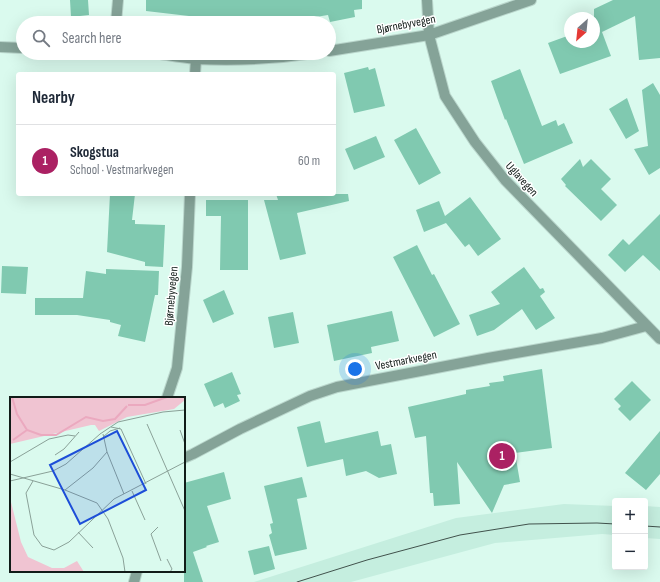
<!DOCTYPE html>
<html lang="en">
<head>
<meta charset="utf-8">
<style>
	:root { --surface:#fff; --page:#f6f6f7; --text:#1f2937; --muted:#747a83; --line:#e0e1e3; --accent:#ab2163 }
	body { margin:0; font-family:"Sofia Sans Condensed",sans-serif; background:var(--page); color:var(--text) }
	.controls { position:absolute; right:12px; bottom:12px; display:grid; overflow:hidden; border-radius:4px; box-shadow:0 4px 16px #0002 }
	.controls button { width:36px; height:36px; display:grid; place-items:center; padding:0; border:0; border-bottom:1px solid var(--line); background:var(--surface); color:var(--text); font:20px sans-serif }
	.compass { position:absolute; left:564px; top:12px; width:36px; height:36px; border-radius:50%; background:var(--surface); box-shadow:0 4px 16px #0002; rotate:207deg }
	.you { position:absolute; left:355px; top:369px; width:14px; height:14px; margin:-10px; border:3px solid #fff; border-radius:50%; background:#1a73e8; box-shadow:0 0 0 6px #1a73e833 }
	.badge { display:grid; place-items:center; width:26px; height:26px; border-radius:50%; background:var(--accent); color:#fff; font-size:13px; font-weight:700 }
	.pin { position:absolute; translate:-50% -50%; border:2px solid #fff; box-shadow:0 1px 4px #0006 }
	.list { margin:0; padding:0; list-style:none }
	h2 { display:flex; justify-content:space-between; align-items:center; height:52px; margin:0; padding:0 16px; font-size:17px }
	h2 small { font-size:13px; font-weight:400; color:var(--muted) }
	.list li { display:grid; grid-template-columns:26px 1fr auto; gap:12px; align-items:center; box-sizing:border-box; height:72px; padding:0 16px; border-top:1px solid var(--line) }
	.list b { display:block; font-size:15px; white-space:nowrap }
	.list p { margin:0; font-size:13px; white-space:nowrap; color:var(--muted) }
	.list em { font-size:13px; font-style:normal; color:var(--muted) }
	.icon { flex:none; width:22px; height:22px; fill:none; stroke:currentColor; stroke-width:2; stroke-linecap:round; stroke-linejoin:round }
	.map { position:relative; flex:none; width:660px; height:582px; overflow:hidden }
	.search { position:absolute; background:var(--surface); box-shadow:0 4px 16px #0002; left:16px; top:16px; width:320px; height:44px; display:flex; align-items:center; gap:10px; box-sizing:border-box; padding:0 14px; border-radius:22px; color:var(--muted); font-size:15px }
	.panel { position:absolute; background:var(--surface); box-shadow:0 4px 16px #0002; left:16px; top:72px; width:320px; height:124px; border-radius:4px }
	.map>svg:first-child { display:block }
</style>
</head>
<body>
<div class="map">
<svg width="660" height="582" viewBox="0 0 660 582">
	<rect width="100%" height="100%" fill="#dafaee"/>
	<path fill="#c5eedf" d="M564,504l51,2v29l-13,-1 -107,9 -144,39h-97l202,-64z
		M645,506l15,1v32l-15,-1z"/>
	<path fill="#80c9b0" d="M70,0h18l1,15 -18,2z
		M146,0h216v9l-8,1 1,7 -25,5 -2,-7 -31,5v3h-79v-2l-12,-2v-1l-60,-7z
		M613,0h47v58l-21,2 -4,-44 -33,16 9,24 -51,18 -12,-31 22,-8v7h24v-33z
		M368,67l1,3 6,-2 10,38 -31,7 -10,-40z
		M520,69l22,57 14,-6 2,6 6,-3 9,20 -49,21 -18,-45 -1,1 -14,-39z
		M653,83l7,12v73l-11,7 -15,-26 14,-3 -6,-56z
		M627,98l12,33 -13,8 -17,-30z
		M416,128l25,45 -22,12 -25,-45z
		M376,136l9,21 -31,13 -9,-21z
		M580,159l3,8 8,-8 20,20 -10,10 16,16 -16,16 -36,-35 1,-1 -5,-6z
		M110,194h25l-3,26h3v4l30,1 -2,42 -18,-1v-4l-38,-10z
		M276,194h72l1,7 -52,12 9,41 -26,6 -16,-60h14z
		M470,197l31,42 -23,17 -9,-12 -4,3 -19,-24 -22,9 -8,-22 23,-9 6,15z
		M206,200h42v70h-28l1,-54h-15z
		M660,214v57l-17,-16 -18,17 -17,-17 15,-16 6,6z
		M417,245l15,30 2,-1 26,50 -26,13 -41,-80z
		M2,266l26,1 -2,27 -25,-1z
		M524,267l16,22 3,-1 2,4 -5,4 15,22 -19,12 -14,-21 -28,21 -17,6 -8,-21 31,-11 -9,-12z
		M106,269l53,2 -1,24h-3l-10,47 -27,-6 3,-11 -11,-3v-2l-33,-5h-42v-17h48l3,-27 20,3z
		M224,290l10,24 -21,9 -10,-23z
		M392,311l7,30 -28,6 1,6 -38,8 -7,-36z
		M293,312l6,31 -25,5 -6,-31z
		M542,369l10,79 -37,5 5,29 -16,3 -12,28 -35,-51 3,42 -26,2 -1,-13h-3l-4,-57 -11,2 -7,-31 58,-13v-4l24,-4 -1,-3 15,-2 -1,-5z
		M232,372l9,22 -4,1 3,6 -15,7 -2,-5 -9,4 -10,-23z
		M632,381l19,19 -21,21 -12,-12 3,-3 -7,-7z
		M320,421l5,22 53,-12 3,15 10,-2 6,30 -18,4 -13,-7 -20,5 -3,-17 -36,8 -10,-40z
		M660,431v43l-14,16 -21,-17z
		M224,472l7,27 -24,7 12,36 -13,4 1,1 -14,5 10,30h-19v-99z
		M302,477l5,20 -10,2 10,50 -32,7 -6,-21 3,-2 -2,-9 3,-1 -9,-37z
		M269,546l6,23 -21,6 -6,-24z"/>
	<g fill="none" stroke-linecap="round" stroke-linejoin="round">
		<defs>
			<path id="minor" d="M427,0l2,35 16,61 30,46 30,38 155,159
				M116,23l2,-23
				M0,47l23,1
				M329,51l100,-16 102,-35
				M154,53c14,2 28,5 43,6 39,2 78,0 117,-6
				M195,74l1,-15
				M167,398l10,-30 10,-101 3,-73
				M184,458l9,-4 47,-25 70,-33 27,-9 151,-29 114,-20 44,-12
				M134,582l3,-11"/>
		</defs>
		<use href="#minor" stroke="#bad6cc" stroke-width="12"/>
		<use href="#minor" stroke="#85a398" stroke-width="10"/>
		<path stroke="#41524c" stroke-width="1" d="M645,526l15,1
			M297,582l70,-22 93,-25 69,-11 68,-1 18,1"/>
	</g>
	<g text-anchor="middle" stroke-width="3" stroke-linejoin="round" paint-order="stroke">
		<g font-size="12" fill="#111c18" stroke="#fff">
			<text transform="translate(406 24) rotate(-11)" y="4">Bjørnebyvegen</text>
			<text transform="translate(522 179) rotate(48)" y="4">Uglavegen</text>
			<text transform="translate(171 296) rotate(-85)" y="4">Bjørnebyvegen</text>
			<text transform="translate(406 360) rotate(-11)" y="4">Vestmarkvegen</text>
		</g>
	</g>
	<g transform="translate(10 397)">
		<rect width="175" height="175" fill="#dafaee"/>
		<path d="M0,0h175v3l-11,9 -47,8 -28,14 -4,-6h-4l-81,19zM0,101l11,44 7,15 24,11h12l13,-7 7,11h-74z" fill="#f0c4d2"/>
		<path fill="none" stroke="#eba9bf" stroke-width="2" d="M2,0l5,17 10,16 14,5h15l30,-18 17,4 12,-2 12,-13M118,8h17l22,-8M3,43l14,-10"/>
		<path fill="none" stroke="#8aa198" stroke-width="1" d="M137,27l38,87M101,30l10,2 25,55M170,33l5,14M93,40l7,-6 10,-3M97,55l17,42M45,58l9,-6 15,-17M0,65l39,-23 19,-4 7,1M0,77l55,16 32,13 11,16 15,39 2,14M0,84l43,-10 13,-7 34,-30 18,-12 45,-10 22,-2M23,84l-7,12 8,42 8,11 12,4 15,-8 45,-43 71,-37M55,93l28,-22 14,-16 -4,-18M122,94l13,29M148,130l-7,7 10,27M68,135l15,16M157,162l5,10 -2,3"/>
		<path fill="#1d4ed8" fill-opacity="0.15" stroke="#1d4ed8" stroke-width="2" d="M107,34l29,59 -66,34 -30,-59z"/>
		<rect width="175" height="175" fill="none" stroke="#111c18" stroke-width="2"/>
	</g>
</svg>
<div class="controls">
<button>+</button>
<button>−</button>
</div>
<svg class="compass" viewBox="-18 -18 36 36"><path d="M0-13l5 13h-10z" fill="#e53935"/><path d="M0 13l5-13h-10z" fill="#747a83"/></svg>
<div class="you"></div>
<div class="pin badge" style="left:502px;top:456px">1</div>
<div class="search"><svg class="icon" aria-label="search" viewBox="0 0 24 24"><circle cx="10" cy="10" r="6"/><path d="M15 15l6 6"/></svg>Search here</div>
<section class="panel">
<h2>Nearby<small></small></h2>
<ul class="list">
<li><span class="badge">1</span><div><b>Skogstua</b><p>School · Vestmarkvegen</p></div><em>60 m</em></li>
</ul>
</section>
</div>
</body>
</html>
